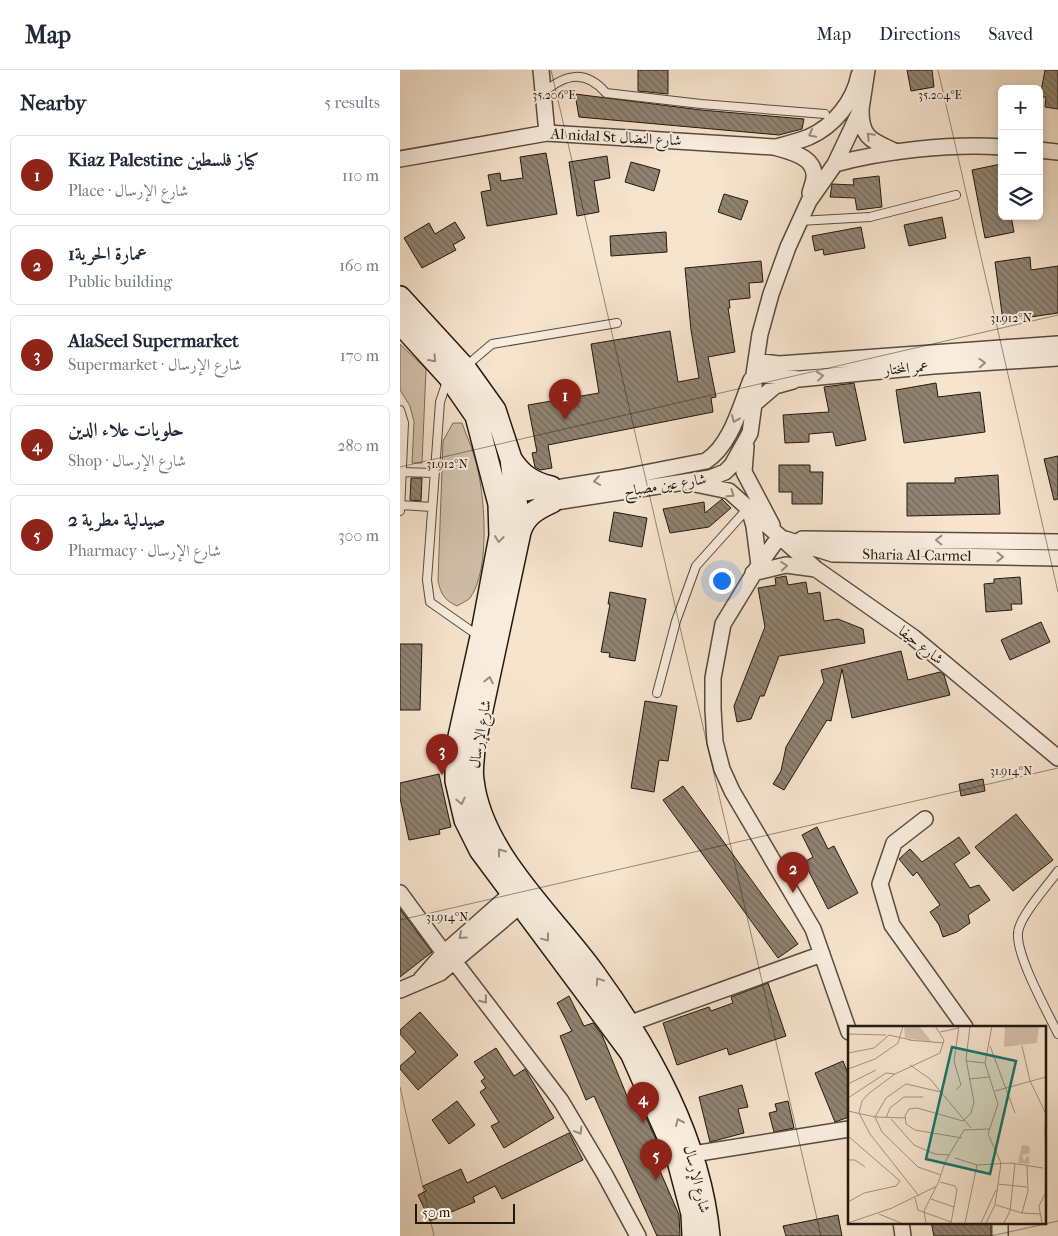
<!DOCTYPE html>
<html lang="en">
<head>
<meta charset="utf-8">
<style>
	:root { --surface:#fff; --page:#f6f6f7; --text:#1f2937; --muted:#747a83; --line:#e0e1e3; --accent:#8f2418 }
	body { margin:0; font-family:"IM FELL French Canon",Amiri,serif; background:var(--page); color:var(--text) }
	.controls { position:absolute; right:15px; top:15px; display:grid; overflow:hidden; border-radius:8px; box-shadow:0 2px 8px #0003 }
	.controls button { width:45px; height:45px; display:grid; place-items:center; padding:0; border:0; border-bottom:1px solid var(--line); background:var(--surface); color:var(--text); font:25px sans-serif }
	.scale { position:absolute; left:15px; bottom:12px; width:100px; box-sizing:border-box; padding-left:5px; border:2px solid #22190d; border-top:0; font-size:14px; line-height:18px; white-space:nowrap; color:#22190d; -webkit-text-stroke:4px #f9edde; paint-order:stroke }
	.you { position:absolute; left:321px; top:510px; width:18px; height:18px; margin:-12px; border:4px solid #fff; border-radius:50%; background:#1a73e8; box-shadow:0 0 0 8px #1a73e833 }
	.badge { display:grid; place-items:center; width:32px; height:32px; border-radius:50%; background:var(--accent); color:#fff; font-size:16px; font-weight:700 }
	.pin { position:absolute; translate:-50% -41px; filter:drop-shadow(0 1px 2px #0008) }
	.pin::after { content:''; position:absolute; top:26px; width:18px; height:15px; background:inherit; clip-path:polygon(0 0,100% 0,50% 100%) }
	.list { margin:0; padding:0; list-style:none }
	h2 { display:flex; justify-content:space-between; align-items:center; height:65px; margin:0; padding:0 20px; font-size:21px }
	h2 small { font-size:16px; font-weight:400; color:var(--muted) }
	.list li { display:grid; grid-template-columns:32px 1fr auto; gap:15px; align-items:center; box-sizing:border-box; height:80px; margin:0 10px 10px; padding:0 10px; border:1px solid var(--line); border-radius:8px }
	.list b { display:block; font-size:19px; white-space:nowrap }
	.list p { margin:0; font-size:16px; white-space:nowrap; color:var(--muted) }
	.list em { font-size:16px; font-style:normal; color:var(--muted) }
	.icon { flex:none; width:28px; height:28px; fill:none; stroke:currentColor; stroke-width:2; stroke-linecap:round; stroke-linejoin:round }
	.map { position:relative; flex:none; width:658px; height:1166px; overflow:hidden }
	header { display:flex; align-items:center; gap:30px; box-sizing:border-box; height:70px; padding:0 25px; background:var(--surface); border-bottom:1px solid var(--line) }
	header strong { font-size:24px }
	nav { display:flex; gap:28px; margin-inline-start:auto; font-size:18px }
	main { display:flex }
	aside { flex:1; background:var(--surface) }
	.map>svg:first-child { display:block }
</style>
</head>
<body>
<header>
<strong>Map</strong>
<nav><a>Map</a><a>Directions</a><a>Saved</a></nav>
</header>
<main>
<aside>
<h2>Nearby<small>5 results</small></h2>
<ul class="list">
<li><span class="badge">1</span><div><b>Kiaz Palestine كياز فلسطين</b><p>Place · شارع الإرسال</p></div><em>110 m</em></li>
<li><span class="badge">2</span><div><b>عمارة الحرية1</b><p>Public building</p></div><em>160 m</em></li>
<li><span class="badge">3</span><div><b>AlaSeel Supermarket</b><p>Supermarket · شارع الإرسال</p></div><em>170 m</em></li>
<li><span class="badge">4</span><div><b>حلويات علاء الدين</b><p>Shop · شارع الإرسال</p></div><em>280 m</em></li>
<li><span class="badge">5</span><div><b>صيدلية مطرية 2</b><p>Pharmacy · شارع الإرسال</p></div><em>300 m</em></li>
</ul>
</aside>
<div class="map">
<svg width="658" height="1166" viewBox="0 0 658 1166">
	<defs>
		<pattern id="building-back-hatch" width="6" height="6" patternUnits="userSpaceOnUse" patternTransform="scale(1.25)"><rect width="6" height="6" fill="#908371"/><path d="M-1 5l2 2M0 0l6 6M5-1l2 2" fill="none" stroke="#756a5b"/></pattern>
	</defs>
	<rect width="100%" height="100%" fill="#f6e4cd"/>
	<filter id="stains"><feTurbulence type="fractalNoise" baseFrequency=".004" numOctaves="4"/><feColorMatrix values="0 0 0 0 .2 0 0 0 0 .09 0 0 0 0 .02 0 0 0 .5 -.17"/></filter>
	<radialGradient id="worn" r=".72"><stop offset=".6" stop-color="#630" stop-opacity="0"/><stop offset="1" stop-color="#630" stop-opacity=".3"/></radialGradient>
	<path fill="#d2c1ac" stroke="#7a6d5c" d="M0,274l26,25 -4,94h-10l2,-41 -4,-16 -10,-16z
		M53,353h9c4,12 10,24 13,36 10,33 16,110 -5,139 -3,3 -8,5 -13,8 -13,-6 -16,-12 -19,-25l5,-140z"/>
	<path fill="url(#building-back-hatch)" stroke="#22190d" d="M238,0h30v24l-30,-3z
		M507,0h25l2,17 -23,4z
		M645,0h13v39l-13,-2 1,-10h-6z
		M175,24l126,16 103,9 -2,10 -23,6 -200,-18z
		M146,83l11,61 -70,12 -6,-34 10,-2 -3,-15 12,-2 1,8 22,-3 -3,-21z
		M207,86l3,22 -16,3 5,31 -22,4 -8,-54z
		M231,92l29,8 -6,21 -29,-9z
		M601,94l1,52h9l3,16 -29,6 -13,-68z
		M479,106l3,31 -25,3 -2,-12 -25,-1 2,-13 22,1 -1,-6z
		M324,124l24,7 -7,19 -23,-8z
		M542,147l4,21 -37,8 -5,-21z
		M55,152l10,16 -12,7 3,5 -34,18 -18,-30 25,-15 6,11z
		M461,157l4,21 -41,7 -1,-6 -8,2 -3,-15z
		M266,162l1,20 -56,4 -1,-20z
		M630,187l1,13 27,-4v47l-55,8 -8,-59z
		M361,191l2,21 -14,1 1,15 -21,2 1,8h-2l7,44 -27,5 8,40 -5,1 2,14 -165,33 4,23 -12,2 -5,-3 -3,-14 5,-1 -9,-47 71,-12 -8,-49 79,-13 8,51 21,-4 -8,-48 -6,-62z
		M454,313l12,57 -30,6 -3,-14 -24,2v8l-24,1 -2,-28 46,-3 -5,-25z
		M536,313l2,14 42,-5 5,40 -81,11 -8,-53z
		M658,386v43l-4,1 -10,-41z
		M379,395h31v7h13l-1,32h-30v-12h-13z
		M598,405l2,39 -93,2v-33h48v-5z
		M11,408h11l-1,23 -11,-1z
		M322,429l9,9 -22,19 -39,6 -7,-24 41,-7 1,11z
		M214,442l33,6 -5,29 -33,-6z
		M386,506l2,9 18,-3 2,12 12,-2 4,29 14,-2 25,10 2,14 -86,13 -15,40h-4l-9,23 -14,3 -3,-16 31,-79 -7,-39 18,-3 -1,-7z
		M620,507l2,27h-11l1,6 -26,2 -2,-28 10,-1v-4z
		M210,522l36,7 -11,62 -26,-4 1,-4 -9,-1 9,-48h-2z
		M641,552l9,20 -40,18 -9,-20z
		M0,574h22l-2,66h-20z
		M501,581l7,29 32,-8 4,3 6,20 -98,23 -10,-49 -11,52 -4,-1 -43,70 -11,-6 8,-13 5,-24 38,-65 -3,-12z
		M245,631l32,5 -9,55 -9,-1 -5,32 -23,-4z
		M39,704l12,53 -12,3 1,4 -31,6 -9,-42v-15z
		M583,709l2,12 -24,5 -2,-12z
		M283,716l115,158 -20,14 -115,-158z
		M616,744l37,46 -40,31 -38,-44z
		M417,757l11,22 6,-3 24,47 -30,16 -24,-47 9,-5 -11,-22z
		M559,767l11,16 -16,11 16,24 9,-3 11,15 -22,15 2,8 -13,9 -14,5 -4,-12 -9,-13 10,-7 -23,-33 -4,4 -14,-17 11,-10 12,13z
		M0,839l32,43 -32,25z
		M368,913l18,53 -57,19 -2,-7 -50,17 -14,-42 46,-16 2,4 22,-8 -2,-6z
		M169,926l15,30 9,-3 9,12 27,66 8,-3 22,48 -8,4 28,65 1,21h-23l-63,-140 -8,4 -26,-64 12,-5 -15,-28z
		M20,942l38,43 -40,35 -18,-21v-3l16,-14 -16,-18v-4z
		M96,978l18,28 11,-7 29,49 -50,30 -13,-22 8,-4 -19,-30 6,-4 -5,-7 4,-3 -11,-16z
		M443,991l6,15v41l-14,5 -20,-49z
		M342,1015l6,22 -10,2 6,24 -34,9 -11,-45z
		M57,1031l18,24 -26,19 -17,-24z
		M388,1031l6,27 -20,4 -5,-19 8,-2 -2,-7z
		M169,1063l14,27 -81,39 -7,-13 -22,11 2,5 -45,19 -12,-26 8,-4 -3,-5 38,-17 6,14z
		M438,1145l4,21h-56l-3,-10z
		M531,1152h60v14h-57z"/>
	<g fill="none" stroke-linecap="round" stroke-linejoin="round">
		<defs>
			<path id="lane" d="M143,23c23,-20 43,-23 63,0l95,11 124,10
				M399,151l71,-4 86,-22
				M66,296l26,-22 125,-21
				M47,311l-7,21 -13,178 3,22 50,35
				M0,340l4,13 -4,88
				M0,402l34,1
				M0,435l32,2
				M257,623l19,-72 20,-55 52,-58
				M658,801c-10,14 -39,46 -40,62 -2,23 29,78 40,101"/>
			<path id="street" d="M141,0l6,63
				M461,40c0,29 11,30 35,42
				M376,77c11,-3 23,-6 33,-10 25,-11 45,-36 50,-62
				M639,80l19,2
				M0,89l147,-26 227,14c14,4 39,9 40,27 1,6 -3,14 -4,19
				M435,94c48,-13 117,-21 167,-17
				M356,291l23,3 279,-20
				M354,304l45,5 134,-13 125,-8
				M354,334l21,-18 18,-5
				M346,376l-2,26 28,53
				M295,414l34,7 87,78 97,68 145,121
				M106,426l113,-18 87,-17c25,-16 34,-54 45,-81
				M143,434l167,-26 15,-6 7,-7 18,-32 4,-29v-30l6,-40 11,-40 17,-47 21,-46 26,-37 26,-55 6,-39
				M349,439l5,17 5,39
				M379,467l-20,28 -36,59 -10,54v31l2,33 7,27 10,22 81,138 36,103
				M385,469l48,15 225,4
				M402,469l256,3
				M353,503l33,-8 30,4
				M525,749l-31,24 -14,41 12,41 73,102
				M0,823l44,60 10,8 107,140 44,74 33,61
				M21,909l23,-26 76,-67
				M0,920l40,-17 88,-74
				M228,954l194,-70
				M293,1084l156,-25
				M501,1152l2,14
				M600,1152v14"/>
			<path id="secondary" d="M0,227l65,71 30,42 16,49 9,73 -46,215c0,10 -3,23 -1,33 8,73 80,136 121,193 56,77 106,167 115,263
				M0,253l49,54 27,39 23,88 1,32 -19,101 -23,104 -2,21v19l9,39 15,30 151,203 46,104 15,57 1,22
				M111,389c10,16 22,24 40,28
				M120,462c5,-17 17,-23 32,-30"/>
		</defs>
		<use href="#lane" stroke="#574c3d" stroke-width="10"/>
		<use href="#street" stroke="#574c3d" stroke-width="18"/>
		<use href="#secondary" stroke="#22190d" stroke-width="24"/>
		<use href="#lane" stroke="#f9edde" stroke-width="8"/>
		<use href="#street" stroke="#f9edde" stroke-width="15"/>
		<use href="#secondary" stroke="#f9edde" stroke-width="21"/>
	</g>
	<defs><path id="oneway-chevron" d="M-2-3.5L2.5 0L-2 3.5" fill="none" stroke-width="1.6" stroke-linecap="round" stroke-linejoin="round" transform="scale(1.25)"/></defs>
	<g stroke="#988e80">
		<use href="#oneway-chevron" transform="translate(412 64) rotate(152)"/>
		<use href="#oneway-chevron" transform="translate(470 66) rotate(-135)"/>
		<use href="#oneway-chevron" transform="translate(33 289) rotate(48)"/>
		<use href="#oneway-chevron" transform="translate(582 293) rotate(-3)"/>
		<use href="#oneway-chevron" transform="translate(420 306) rotate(-7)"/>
		<use href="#oneway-chevron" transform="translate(335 349) rotate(113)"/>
		<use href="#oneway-chevron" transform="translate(197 411) rotate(172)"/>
		<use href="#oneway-chevron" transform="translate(331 424) rotate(34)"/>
		<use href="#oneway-chevron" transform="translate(99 469) rotate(97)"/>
		<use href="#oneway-chevron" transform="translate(539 470) rotate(-179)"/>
		<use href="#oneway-chevron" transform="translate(600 487) rotate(1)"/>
		<use href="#oneway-chevron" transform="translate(384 496) rotate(-4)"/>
		<use href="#oneway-chevron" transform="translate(89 610) rotate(-78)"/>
		<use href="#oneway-chevron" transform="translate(61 731) rotate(77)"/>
		<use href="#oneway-chevron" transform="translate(101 782) rotate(-126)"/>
		<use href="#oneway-chevron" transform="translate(62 866) rotate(138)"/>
		<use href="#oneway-chevron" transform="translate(146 868) rotate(53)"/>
		<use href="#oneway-chevron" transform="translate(199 911) rotate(-124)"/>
		<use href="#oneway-chevron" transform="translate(84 930) rotate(52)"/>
		<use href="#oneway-chevron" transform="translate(279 1052) rotate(-114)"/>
		<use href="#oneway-chevron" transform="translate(179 1061) rotate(59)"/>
	</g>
	<path fill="none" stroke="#22190d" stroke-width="1" stroke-opacity="0.45" d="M151,0l270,1166M538,0l120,522M0,397l658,-152M0,850l658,-152M0,1017l34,149M591,1166l67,-15"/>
	<g text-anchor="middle" stroke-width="4" stroke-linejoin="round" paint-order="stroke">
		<g font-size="15" fill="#22190d" stroke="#f9edde">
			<text transform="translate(216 67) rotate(3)" y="5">Al nidal St شارع النضال</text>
			<text transform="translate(506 298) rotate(-5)" y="5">عمر المختار</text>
			<text transform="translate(265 415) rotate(-9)" y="5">شارع عين مصباح</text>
			<text transform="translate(517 485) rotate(1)" y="5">Sharia Al-Carmel</text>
			<text transform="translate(521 575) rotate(38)" y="5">شارع حيفا</text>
			<text transform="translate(80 664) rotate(-80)" y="5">شارع الإرسال</text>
			<text transform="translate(297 1109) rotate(76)" y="5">شارع الإرسال</text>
		</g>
	</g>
	<g transform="translate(448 956)">
		<rect width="198" height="198" fill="#f6e4cd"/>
		<path d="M56,0h15l13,16 -27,-4zM174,119l7,1 1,7 -8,2 2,6 4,-6 2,8 -3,1 -9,-1z" fill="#d2c1ac"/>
		<path d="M157,0h34l-2,17 -33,4z" fill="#d2c1ac"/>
		<path fill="none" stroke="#a19380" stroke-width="1" d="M92,6l19,-4M0,8l38,1M61,14l35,3M142,20l25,67M174,20l8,35 15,31M0,27l26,-5 15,-13 22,5M119,35l18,2M62,39l20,14 41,49M0,43l27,-10 23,-16 5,-17M121,53l20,-2M0,58l28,-14M108,64l5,-5 -7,-24 5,-35M147,65l51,-14M93,66l-35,-8 -20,14 -11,19 7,15 36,35 23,8M0,72l38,-25 9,1M0,85l27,6 31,1M38,92l4,-10 14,-11h19M43,93l23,26 21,9 14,1M115,95l8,-8 3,-11 -8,-43 4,-33M197,104l1,28M197,104l1,-18M0,110l52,45 -4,5 -32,7 -16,9M114,112l-47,-8 -9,-6 -1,-8 4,-7 8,-1 46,13M107,132l22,7 34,-2 32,5M0,134h7l10,7M92,156l15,4 2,4 -6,33M150,158l29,3M71,170l-49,-62 -11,-21 3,-12 6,-7 27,-20 45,-21 4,-13 -9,-14M67,172l3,12 33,12M83,173l23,8M148,179l26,8 18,1M174,187l6,-22 -1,-25M31,188l22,9M0,197l44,-15 45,-22 9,-26 18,-30 25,-1M78,197l-2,-12 12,-24M117,197l12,-58M133,197l15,-33M138,197l9,-18 6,-42 -13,-29 10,-30 -13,-41 7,-37M156,197l6,-12 5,-47M194,197l-3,-17 7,-14"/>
		<path fill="#0f766e" fill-opacity="0.15" stroke="#0f766e" stroke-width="2.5" d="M104,21l64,14 -26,113 -64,-15z"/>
		<rect width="198" height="198" fill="none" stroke="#22190d" stroke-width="2.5"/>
	</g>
	<g font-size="12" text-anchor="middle" fill="#22190d" stroke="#f9edde" stroke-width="4" stroke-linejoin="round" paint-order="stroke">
		<text x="154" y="29">35.206°E</text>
		<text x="540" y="29">35.204°E</text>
		<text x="611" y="252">31.912°N</text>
		<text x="47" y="398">31.912°N</text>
		<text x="611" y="705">31.914°N</text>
		<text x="47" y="851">31.914°N</text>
	</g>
	<rect width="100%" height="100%" filter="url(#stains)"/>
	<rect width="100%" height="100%" fill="url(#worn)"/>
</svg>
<div class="controls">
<button>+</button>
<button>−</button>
<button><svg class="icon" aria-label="layers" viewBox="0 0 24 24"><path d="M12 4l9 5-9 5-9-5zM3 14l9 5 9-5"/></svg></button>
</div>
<div class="scale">50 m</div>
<div class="you"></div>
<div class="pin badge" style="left:165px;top:350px">1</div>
<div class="pin badge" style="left:393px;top:823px">2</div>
<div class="pin badge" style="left:42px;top:705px">3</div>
<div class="pin badge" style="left:243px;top:1053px">4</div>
<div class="pin badge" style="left:256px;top:1110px">5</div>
</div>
</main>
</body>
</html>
